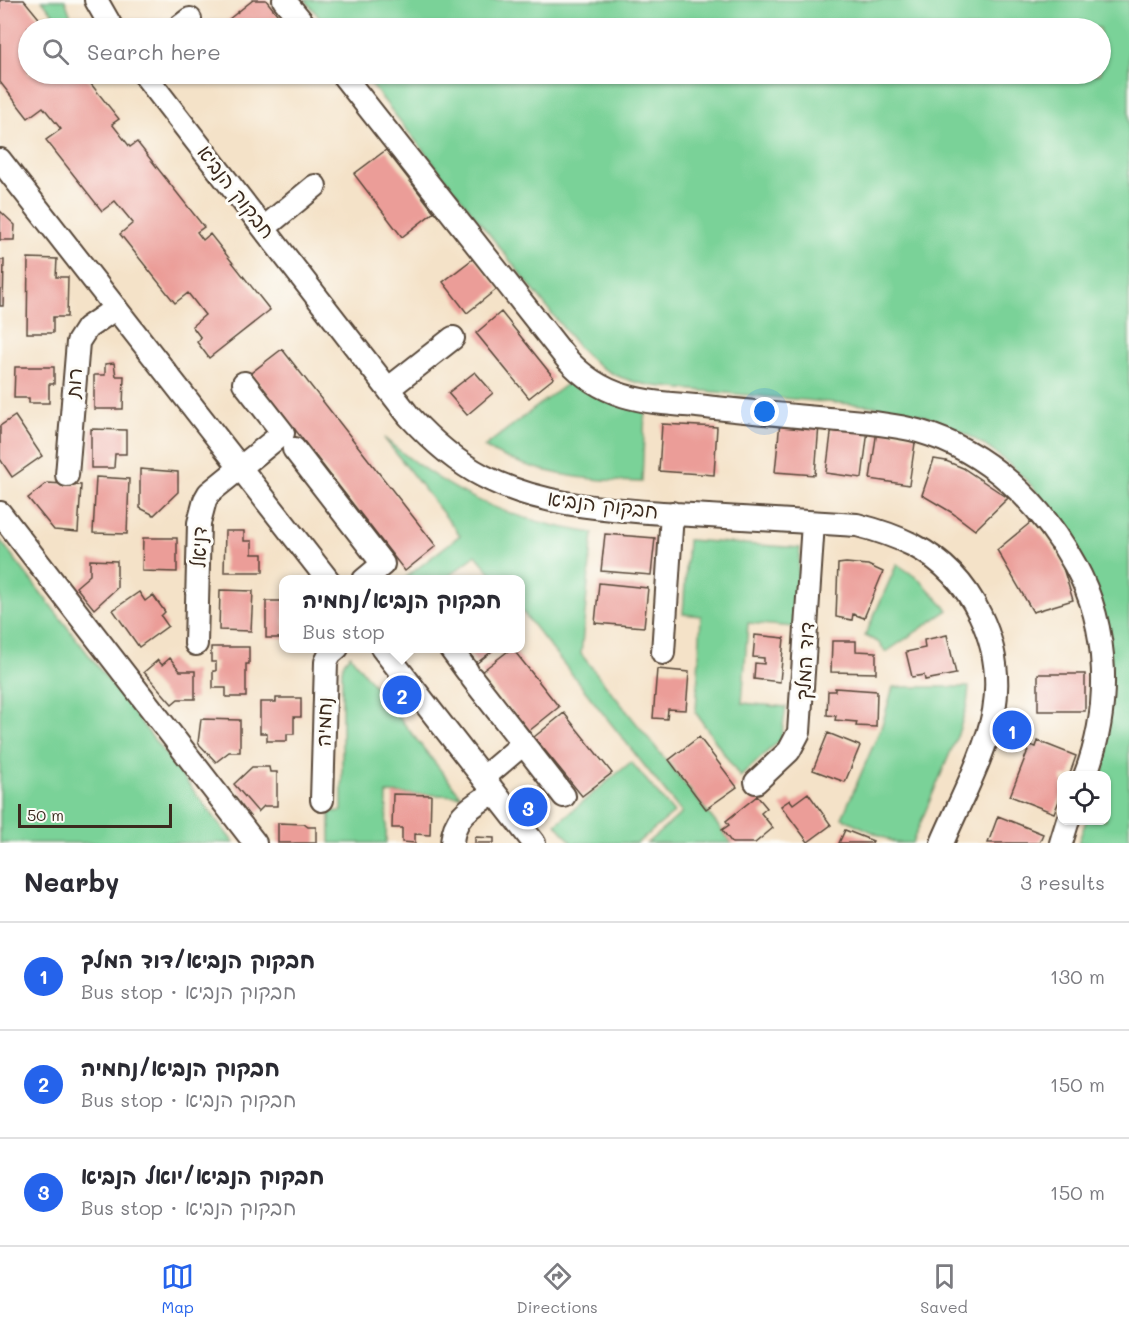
<!DOCTYPE html>
<html lang="en">
<head>
<meta charset="utf-8">
<style>
	:root { --surface:#fff; --page:#f2f2f3; --text:#2b2b33; --muted:#7c7c81; --line:#e1e1e2; --accent:#2563eb }
	body { margin:0; font-family:Mali,"Playpen Sans Hebrew",sans-serif; background:var(--page); color:var(--text) }
	.controls { position:absolute; right:18px; bottom:18px; display:grid; overflow:hidden; border-radius:12px; box-shadow:0 2px 4px #0004 }
	.controls button { width:54px; height:54px; display:grid; place-items:center; padding:0; border:0; border-bottom:2px solid var(--line); background:var(--surface); color:var(--text); font:30px sans-serif }
	.scale { position:absolute; left:18px; bottom:15px; width:154px; box-sizing:border-box; padding-left:6px; border:3px solid #3b2a1e; border-top:0; font-size:16px; line-height:21px; white-space:nowrap; color:#3b2a1e; -webkit-text-stroke:4px #fdfcf7; paint-order:stroke }
	.you { position:absolute; left:765px; top:412px; width:21px; height:21px; margin:-15px; border:4px solid #fff; border-radius:50%; background:#1a73e8; box-shadow:0 0 0 9px #1a73e833 }
	.badge { display:grid; place-items:center; width:39px; height:39px; border-radius:50%; background:var(--accent); color:#fff; font-size:20px; font-weight:700 }
	.pin { position:absolute; translate:-50% -50%; border:3px solid #fff; box-shadow:0 2px 6px #0006 }
	.popup { position:absolute; left:279px; top:575px; width:246px; height:78px; box-sizing:border-box; display:grid; place-content:center; border-radius:12px; background:var(--surface); filter:drop-shadow(0 2px 4px #0005); font-size:20px; white-space:nowrap; color:var(--muted) }
	.popup b { font-size:22px; color:var(--text) }
	.popup::after { content:''; position:absolute; left:50%; top:100%; margin-left:-12px; border:12px solid transparent; border-top-color:var(--surface) }
	.list { margin:0; padding:0; list-style:none }
	h2 { display:flex; justify-content:space-between; align-items:center; height:78px; margin:0; padding:0 24px; font-size:26px }
	h2 small { font-size:20px; font-weight:400; color:var(--muted) }
	.list li { display:grid; grid-template-columns:39px 1fr auto; gap:18px; align-items:center; box-sizing:border-box; height:108px; padding:0 24px; border-top:2px solid var(--line) }
	.list b { display:block; font-size:22px; white-space:nowrap }
	.list p { margin:0; font-size:20px; white-space:nowrap; color:var(--muted) }
	.list em { font-size:20px; font-style:normal; color:var(--muted) }
	.icon { flex:none; width:33px; height:33px; fill:none; stroke:currentColor; stroke-width:2; stroke-linecap:round; stroke-linejoin:round }
	.map { position:relative; flex:none; width:1129px; height:843px; overflow:hidden }
	.search { position:absolute; background:var(--surface); box-shadow:0 2px 4px #0004; left:18px; right:18px; top:18px; height:66px; display:flex; align-items:center; gap:15px; box-sizing:border-box; padding:0 21px; border-radius:33px; color:var(--muted); font-size:22px }
	.sheet { height:402px; background:var(--surface) }
	nav { display:flex; justify-content:space-around; align-items:center; box-sizing:border-box; height:84px; border-top:2px solid var(--line); background:var(--surface); font-size:16px; color:var(--muted) }
	nav a { display:grid; justify-items:center; gap:3px }
	nav .on { color:var(--accent) }
	.map>svg:first-child { display:block }
</style>
</head>
<body>
<div class="map">
<svg width="1129" height="843" viewBox="0 0 1129 843">
	<rect width="100%" height="100%" fill="#fdfcf7"/>
	<filter id="ink" filterUnits="userSpaceOnUse"><feTurbulence type="fractalNoise" baseFrequency=".0167" numOctaves="2"/><feDisplacementMap in="SourceGraphic" scale="12" xChannelSelector="R" yChannelSelector="G"/><feConvolveMatrix kernelMatrix="1 2 1 2 8 2 1 2 1" color-interpolation-filters="sRGB"/></filter>
	<filter id="wash" filterUnits="userSpaceOnUse"><feTurbulence type="fractalNoise" baseFrequency=".008" numOctaves="4" result="noise"/><feDisplacementMap in="SourceGraphic" scale="24" xChannelSelector="R" yChannelSelector="G"/><feGaussianBlur stdDeviation="1.35" result="paint"/><feColorMatrix in="noise" values="0 0 0 0 0 0 0 0 0 0 0 0 0 0 0 0 0 1.4 0 .05"/><feComposite in="paint" operator="in"/></filter>
	<g filter="url(#wash)">
		<rect width="100%" height="100%" fill="#f4e2c8"/>
		<path fill="#7ad298" stroke="#5a7e5b" stroke-width="1.5" d="M42,0h23l10,28h-11z
			M305,0h824v843h-51l8,-22 20,-1v-44l-3,-1c26,-149 -32,-310 -179,-359 -31,-10 -66,-11 -98,-14 -58,-5 -115,-10 -172,-16 -31,-5 -54,-15 -75,-38l-216,-274h737v-46h-772z
			M573,379l72,30 -3,73c-55,-1 -109,-8 -158,-35z
			M384,438c66,56 124,82 209,95l-12,121 151,189h-85l35,-30 -161,-203 -1,-30 -24,-1 -20,-24 -31,24h-41l56,-44z
			M0,540l234,303h-234z
			M688,540l112,8 -6,79 -46,-4 -6,80 44,4 -5,32 -41,38 -44,-64 5,-97 -18,-2z
			M897,564l23,16 28,30 -62,42 -8,-10 -13,-6z
			M350,655l111,141 -74,-3 -1,50h-56v-31l12,-1v-141l2,-8z
			M893,687h76l-2,18 -9,29 -46,109h-16l-54,-25 40,-93z
			M631,762l43,51 -37,30h-65l-16,-19z"/>
		<g id="blocks">
			<path fill="#eb9d98" d="M0,0h24l23,28h-19v46h55l36,45 -7,5 18,23 7,-5 67,85 -7,5 6,8 7,-6 60,76 -61,48 -12,-16 4,-4 -9,-12 13,-11 -17,-22 -13,10 -55,-69 13,-11 -18,-22 -13,10 -56,-71 15,-11 -18,-22 -15,11 -28,-36z
				M253,0h13l22,28h-60l-4,-5z
				M386,150l48,62 -32,25 -48,-63z
				M0,211l15,14 -1,15h-14z
				M28,258l29,1 -1,18h12l-1,40h-14v16h-26z
				M474,258l24,30 -31,25 -24,-31z
				M0,260h4l-1,46h-3z
				M501,312l53,66 -25,20 -53,-65z
				M282,349l154,197 -31,25 -154,-198z
				M114,363l2,13h8l-1,33h-29v-34h11v-11z
				M15,367h39v17h-5v19h-20v-5h-15z
				M475,372l18,21 -26,22 -19,-22z
				M15,416l27,40 -30,21 -12,-18v-33z
				M780,422l39,3 -4,50 -40,-3z
				M662,424l55,3 -3,48 -55,-4z
				M832,426l36,4 -6,48 -36,-5z
				M91,429l35,1v24h-11l-1,14h-23z
				M877,430l39,6 -7,49 -39,-6z
				M934,459l12,2 17,7 45,30 -33,32 -24,-18 -29,-17z
				M140,469l38,3v20l-24,23 -14,-7z
				M96,477l33,2 -2,55 -34,-1z
				M47,483l34,2 -3,47 -24,-2 -26,-32z
				M1031,522l23,28 8,15 11,35 -40,12 -36,-62z
				M225,531h19v10h8v13h11v18h-39z
				M605,534l50,4 -4,37 -50,-4z
				M143,538h34v34l-35,-1z
				M90,560l27,1v27l-23,21 -18,-22 14,-12z
				M846,563l22,2 15,7 -19,46 -11,-4 -1,6 -16,-3 2,-53z
				M599,583l49,5 -4,39 -49,-4z
				M220,590l33,1 -2,40 -32,-1z
				M139,592l6,9 8,-6 12,17 -4,4 7,10 -29,21 -26,-37z
				M266,601h18v37h-18z
				M755,635l29,3 -4,44 -26,-3 1,-16 9,1v-6l-11,-1z
				M947,635l9,39 -31,6 -1,-5 -12,2 -6,-25 19,-4 -1,-8z
				M832,641h24v10l20,1v21l-45,-1z
				M211,647h38v17h-3v33h-20v-9h-13v-17h3v-9h-5z
				M465,648h31l-19,15z
				M512,648l47,59 -30,24 -48,-59z
				M170,658l10,13h15v28h-17l-6,5 -28,-32 14,-12 4,5z
				M657,669l32,3 -3,38 -18,-1 -1,10 -14,-1z
				M1038,674h47v37h-47z
				M835,688l42,3 -1,36 -20,-1 1,-4 -22,-2 1,-4 -9,-1 1,-24h7z
				M276,698h25v19h-7v17h-7v7h-20v-8h-7v-31h16z
				M564,713l48,60 -30,23 -48,-59z
				M201,719l39,1v32h-11l-13,10 -18,-19z
				M828,733l32,13 -15,36 -32,-12z
				M699,737l38,50 -31,22 -37,-49z
				M1038,741l38,15 -7,20h-7v18l-8,19 -44,-17 20,-51 6,2z
				M252,767h17l1,5h7v34h-13l-6,6 -24,-28z
				M808,793l23,32 -23,17 -27,-36 9,-6 3,4z
				M393,794l38,1 -1,40 -15,-1v9l-13,-1v-14h-10z
				M757,796l10,12 -6,5 12,15 -18,15h-23l-10,-13 7,-5 -3,-4z
				M998,816l45,18 -4,9h-51z
				M278,823l26,1 4,3h8v16h-38z
				M845,830l28,11 -1,2h-33z
				M475,837l19,1v5h-19z"/>
		</g>
	</g>
	<g filter="url(#ink)">
		<use href="#blocks" fill-opacity="0" stroke="#574638" stroke-width="1.5"/>
		<g fill="none" stroke-linecap="round" stroke-linejoin="round">
			<defs>
				<path id="minor" d="M96,0l16,28
					M284,0l23,28
					M178,28l12,-9
					M144,74l265,342c22,24 45,45 74,60 59,31 127,33 192,38 60,4 121,7 182,11 20,5 38,11 56,20 60,31 92,100 81,166 -8,42 -35,92 -52,132
					M342,74l224,284c37,42 79,44 131,48 44,5 88,9 131,13 30,3 61,4 90,12 70,20 123,72 157,134 35,64 36,144 10,211
					M0,160l328,420
					M264,228l51,-42
					M388,389l65,-51
					M294,449l89,115 -19,16
					M67,475l11,-133 9,-14 29,-20
					M0,513l255,330
					M196,644l3,-121 6,-23 4,-7 74,-60 -39,-50
					M382,648l152,195
					M450,648l17,23
					M663,653l9,-140
					M472,678l92,118
					M483,778l40,-34
					M756,782l33,-31 10,-19 14,-209
					M322,800l4,-138 4,-8 7,-6
					M452,843c2,-29 20,-36 42,-51
					M1061,843l7,-23"/>
			</defs>
			<use href="#minor" stroke="#574638" stroke-width="26"/>
			<use href="#minor" stroke="#fff" stroke-width="22"/>
		</g>
	</g>
	<g text-anchor="middle" stroke-width="6" stroke-linejoin="round" paint-order="stroke">
		<g font-size="20" fill="#3b2a1e" stroke="#fdfcf7">
			<text transform="translate(236 192) rotate(52)" y="7">חבקוק הנביא</text>
			<text transform="translate(74 383) rotate(-86)" y="7">רות</text>
			<text transform="translate(603 505) rotate(7)" y="7">חבקוק הנביא</text>
			<text transform="translate(199 547) rotate(-88)" y="7">דניאל</text>
			<text transform="translate(805 661) rotate(-87)" y="7">דוד המלך</text>
			<text transform="translate(324 722) rotate(-88)" y="7">נחמיה</text>
		</g>
	</g>
</svg>
<div class="controls">
<button><svg class="icon" aria-label="locate" viewBox="0 0 24 24"><circle cx="12" cy="12" r="6"/><path d="M12 2v4M12 18v4M2 12h4M18 12h4"/></svg></button>
</div>
<div class="scale">50 m</div>
<div class="you"></div>
<div class="pin badge" style="left:1012px;top:730px">1</div>
<div class="pin badge" style="left:402px;top:695px">2</div>
<div class="popup"><b>חבקוק הנביא/נחמיה</b>Bus stop</div>
<div class="pin badge" style="left:528px;top:807px">3</div>
<div class="search"><svg class="icon" aria-label="search" viewBox="0 0 24 24"><circle cx="10" cy="10" r="6"/><path d="M15 15l6 6"/></svg>Search here</div>
</div>
<section class="sheet">
<h2>Nearby<small>3 results</small></h2>
<ul class="list">
<li><span class="badge">1</span><div><b>חבקוק הנביא/דוד המלך</b><p>Bus stop · חבקוק הנביא</p></div><em>130 m</em></li>
<li><span class="badge">2</span><div><b>חבקוק הנביא/נחמיה</b><p>Bus stop · חבקוק הנביא</p></div><em>150 m</em></li>
<li><span class="badge">3</span><div><b>חבקוק הנביא/יואל הנביא</b><p>Bus stop · חבקוק הנביא</p></div><em>150 m</em></li>
</ul>
</section>
<nav>
<a class="on"><svg class="icon" aria-label="map" viewBox="0 0 24 24"><path d="M3 6l6-2 6 2 6-2v14l-6 2-6-2-6 2zM9 4v14M15 6v14"/></svg>Map</a>
<a><svg class="icon" aria-label="directions" viewBox="0 0 24 24"><path d="M12 3l9 9-9 9-9-9zM9 14v-3h6M13 9l2 2-2 2"/></svg>Directions</a>
<a><svg class="icon" aria-label="saved" viewBox="0 0 24 24"><path d="M7 4h10v16l-5-4-5 4z"/></svg>Saved</a>
</nav>
</body>
</html>
